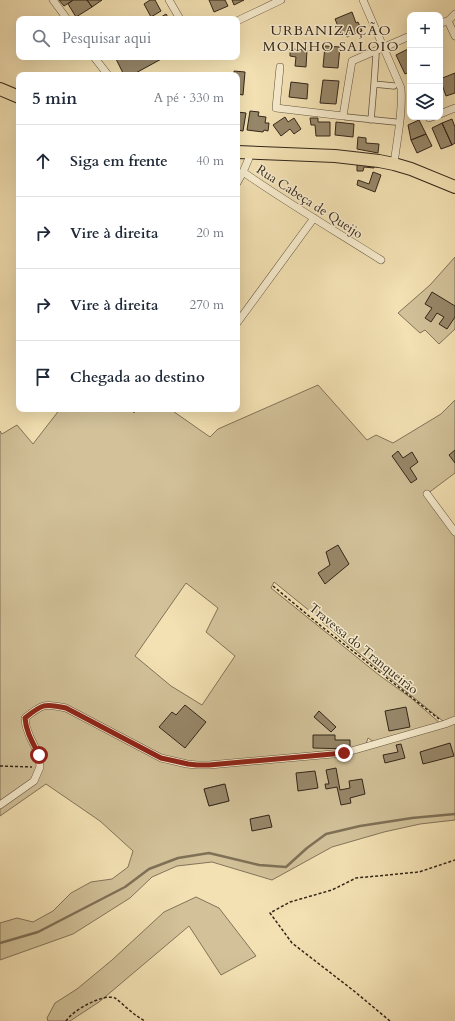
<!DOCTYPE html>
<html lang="pt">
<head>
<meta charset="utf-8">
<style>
	:root { --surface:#fff; --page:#f2f2f3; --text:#1f2937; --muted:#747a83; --line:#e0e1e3 }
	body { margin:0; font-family:Cardo,serif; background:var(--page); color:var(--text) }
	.controls { position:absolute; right:12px; top:12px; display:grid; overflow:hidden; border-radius:8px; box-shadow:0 4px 16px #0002 }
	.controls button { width:36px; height:36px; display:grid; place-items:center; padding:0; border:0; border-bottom:1px solid var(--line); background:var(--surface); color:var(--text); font:20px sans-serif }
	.stop { position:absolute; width:12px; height:12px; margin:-9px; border:3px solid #8f2418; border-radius:50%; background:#fff }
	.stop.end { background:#8f2418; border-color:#fff; box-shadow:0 1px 4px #0008 }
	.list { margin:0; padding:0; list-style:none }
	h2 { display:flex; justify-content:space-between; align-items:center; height:52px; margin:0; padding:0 16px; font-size:17px }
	h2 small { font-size:13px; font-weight:400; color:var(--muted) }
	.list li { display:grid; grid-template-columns:26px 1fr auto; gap:12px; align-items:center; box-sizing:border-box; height:72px; padding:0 16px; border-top:1px solid var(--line) }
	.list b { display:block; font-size:15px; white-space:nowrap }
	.list em { font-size:13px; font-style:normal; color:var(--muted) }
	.icon { flex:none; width:22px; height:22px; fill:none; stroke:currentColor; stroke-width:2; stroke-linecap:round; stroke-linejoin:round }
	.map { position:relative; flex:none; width:455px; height:1021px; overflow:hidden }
	.search { position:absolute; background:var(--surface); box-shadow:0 4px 16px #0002; left:16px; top:16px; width:224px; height:44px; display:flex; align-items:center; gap:10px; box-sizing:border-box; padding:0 14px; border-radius:8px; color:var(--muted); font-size:15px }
	.panel { position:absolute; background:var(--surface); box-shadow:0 4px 16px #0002; left:16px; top:72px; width:224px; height:340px; border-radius:8px }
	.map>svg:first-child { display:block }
</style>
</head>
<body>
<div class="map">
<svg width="455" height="1021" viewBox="0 0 455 1021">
	<rect width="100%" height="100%" fill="#f3e1b3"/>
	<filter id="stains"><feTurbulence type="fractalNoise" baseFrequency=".005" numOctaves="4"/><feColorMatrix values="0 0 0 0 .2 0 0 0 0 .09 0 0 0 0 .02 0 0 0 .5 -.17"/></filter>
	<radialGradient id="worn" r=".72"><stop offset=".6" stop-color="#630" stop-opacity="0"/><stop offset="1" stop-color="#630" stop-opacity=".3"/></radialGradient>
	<path fill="#d2c199" stroke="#827459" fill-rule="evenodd" d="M455,257v72l-16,15 -14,-14 -5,3 -22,-20 32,-28z
		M318,385l49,55 9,-5 17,8 48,-29 14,-14v73l-28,21 28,41v183l-11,4 -99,-80 -23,-20 2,-4 -4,-3 -4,1 -42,-34 -3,6 108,87 32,23 29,25 -66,19 -6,-4 -2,6 -16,5 -155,15 -34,-6 -108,-54 -29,14 14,38 1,11 -5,14 -34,24v-374l2,3 15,-9 16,19 27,-35h70l4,4 4,-4h32l40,28 8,-8zM186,583l32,25 -12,24 29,24 -33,49 -31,-19 -36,-30z
		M53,706l135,61 123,-8 144,-37v98l-35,4 -36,8 -52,15 -60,33 -60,-18 -35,4 -25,11 -22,21 -57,36 -73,26v-37l17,-5 16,4 20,-11 18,-18 20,-11 21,-3 16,-12 5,-16 -33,-30 -54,-37 -46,32v-10l34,-24 7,-15 -15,-49 5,-4zM224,784l5,17 -20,5 -5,-17z
		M196,897l23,11 37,48 -35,19 -32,-49 -90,76 -29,19h-22l-1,-3 8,-15 22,-14 35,-29 52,-48z"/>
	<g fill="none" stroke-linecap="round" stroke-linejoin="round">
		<path stroke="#7f7056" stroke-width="2.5" d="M0,943l38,-11 87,-45 24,-18 29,-11 31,-5 50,12 27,2 21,-19 19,-14 34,-8 52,-8 43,-4"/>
	</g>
	<path fill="#978769" stroke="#332619" d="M59,0h14l-9,6z
		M73,0h14l5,7 -16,10 -8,-13z
		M87,0h15l-10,7z
		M150,0h5l6,11 -10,6 -7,-13z
		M209,0h16l3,6 -14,6z
		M232,0h12l-10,5z
		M352,12l4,11 2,-1 4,9 -15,6 -1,-3 -4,2 -7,-17z
		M166,14l3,5h-11z
		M325,46l15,1 -2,21 -15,-1z
		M410,48v24l-5,2 -9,-19z
		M290,49l17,1 -1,17 -11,-1 1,-9 -6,-1z
		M115,57h50l-33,18h-8z
		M234,71l11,1 -2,23 -6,-1v-19h-3z
		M455,73v20l-9,3 -6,-17z
		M323,80l16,1 -3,23 -16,-1z
		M291,82l17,2 -1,15 -18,-2z
		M250,111l9,1 -1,4 8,1 -1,6h4l-1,8 -4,-1 -1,2 -16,-2z
		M237,112l9,1 -3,18 -6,-1z
		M285,117l3,5 6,-4 7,11 -7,5 -4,-5 -9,7 -8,-11z
		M310,118h8v4h12v14h-14l-1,-11h-4z
		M452,119l3,8v16l-3,2 -10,-22z
		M419,120l7,14 -15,6 -3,-15z
		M336,122l18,2 -1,13 -18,-2z
		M442,123l10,22 -11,4 -9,-21z
		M426,134l6,12 -15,7 -6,-13z
		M358,137l8,1v5l13,1 -1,9 -21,-4z
		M357,161l17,3v4l-10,-1 -1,4h-6z
		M373,172l8,3 -6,17 -18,-7 1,-5 11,4z
		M432,292l23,14v11l-8,12 -8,-5 5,-7 -7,-4 -6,9 -6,-4 7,-10 -7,-4z
		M455,450v13l-6,-8z
		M398,451l5,7 9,-6 6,10 -8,6 7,11 -6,4 -19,-27z
		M338,545l11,19 -24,20 -7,-11 12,-8 -4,-13z
		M185,705l21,17 -21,26 -26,-21 13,-15 4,3z
		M406,707l4,20 -21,4 -4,-20z
		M319,711l17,16 -5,5 -17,-15z
		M313,735h22v5h15v9l-37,-1z
		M450,743l4,13 -31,8 -3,-12z
		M401,744l4,14 -20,5 -2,-8 15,-3 -2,-7z
		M336,768l4,22 10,-2 -1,-7 13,-2 3,15 -15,4 1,5 -10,2 -4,-18 -11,2 -1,-5h4l-3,-14z
		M315,771l3,17 -20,3 -2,-18z
		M225,784l4,17 -20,5 -5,-17z
		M269,815l3,12 -20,4 -2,-12z"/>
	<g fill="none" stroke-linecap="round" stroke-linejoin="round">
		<defs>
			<path id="pedestrian" d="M374,84l2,-29
				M346,117l49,5
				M371,120l3,-36 20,2"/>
			<path id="minor" d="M53,0l14,19
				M169,0l11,19
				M363,0l38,88c2,25 -4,51 -7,76
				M237,21l44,-21
				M448,21l7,15
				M440,23l8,-2 7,-7
				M94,57l14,18
				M280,67l-4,41 67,8 9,-55 58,-25
				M440,114l15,-6
				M429,118l3,-1
				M249,153v5l-6,14c45,31 92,59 138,88
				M237,183l6,-11
				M237,323l77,-105
				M427,494l28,38
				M0,805l34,-24 6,-14 -1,-12 -9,-18 -4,-11 -1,-8c17,-14 20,-15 41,-10l95,50 26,6 10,1h12l135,-12 101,-29 10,-4"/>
			<path id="primary" d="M0,89l19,8
				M237,152l98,4 44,5 15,3 17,5 44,18"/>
		</defs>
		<use href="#pedestrian" stroke="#635540" stroke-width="7"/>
		<use href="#minor" stroke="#635540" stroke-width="8"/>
		<use href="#primary" stroke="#332619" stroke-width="14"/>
		<path stroke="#332619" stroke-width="1.5" stroke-dasharray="3 2" stroke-linecap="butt" d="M273,586l48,40 118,93
			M0,766l32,1
			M66,1021c6,-10 37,-28 49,-23 5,3 12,11 17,14 4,4 8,6 13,9
			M390,1021l-36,-30 -62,-48 -22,-30 20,-11 42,-12 24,-12 63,-6 36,-12"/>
		<use href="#pedestrian" stroke="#f7ecce" stroke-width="5.5"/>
		<use href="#minor" stroke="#f7ecce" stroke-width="7"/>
		<use href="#primary" stroke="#f3e1b3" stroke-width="12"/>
	</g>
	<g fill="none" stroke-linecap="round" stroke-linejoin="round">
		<path stroke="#8f2418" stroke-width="5" d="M39,755c-6,-12 -13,-23 -14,-37 17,-14 20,-15 41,-10l95,50 27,6 9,1h12l135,-12"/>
	</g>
	<g text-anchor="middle" stroke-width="3" stroke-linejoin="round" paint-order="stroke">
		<g font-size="13" fill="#332619" stroke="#f7ecce">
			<text transform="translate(310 201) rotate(33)" y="5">Rua Cabeça de Queijo</text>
			<text transform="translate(364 648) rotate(39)" y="5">Travessa do Tranqueirão</text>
		</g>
		<g font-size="14" letter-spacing="1" fill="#332619" stroke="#f7ecce">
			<text x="331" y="35">URBANIZAÇÃO<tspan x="331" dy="16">MOINHO SALOIO</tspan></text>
		</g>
	</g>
	<rect width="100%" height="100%" filter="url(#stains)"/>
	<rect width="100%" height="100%" fill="url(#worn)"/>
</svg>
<div class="controls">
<button>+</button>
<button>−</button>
<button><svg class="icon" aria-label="layers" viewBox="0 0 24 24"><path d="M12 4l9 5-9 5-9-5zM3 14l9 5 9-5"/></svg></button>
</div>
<div class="stop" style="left:39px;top:755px"></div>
<div class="stop end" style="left:344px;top:753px"></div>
<div class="search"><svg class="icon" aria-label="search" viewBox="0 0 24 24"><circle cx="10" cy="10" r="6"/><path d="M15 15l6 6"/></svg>Pesquisar aqui</div>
<section class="panel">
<h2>5 min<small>A pé · 330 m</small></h2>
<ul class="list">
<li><svg class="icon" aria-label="ahead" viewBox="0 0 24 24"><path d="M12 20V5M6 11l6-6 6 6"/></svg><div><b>Siga em frente</b></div><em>40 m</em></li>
<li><svg class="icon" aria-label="right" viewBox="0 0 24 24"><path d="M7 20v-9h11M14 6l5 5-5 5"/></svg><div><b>Vire à direita</b></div><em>20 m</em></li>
<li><svg class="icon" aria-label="right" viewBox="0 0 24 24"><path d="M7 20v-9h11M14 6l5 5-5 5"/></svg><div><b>Vire à direita</b></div><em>270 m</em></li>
<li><svg class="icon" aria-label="arrive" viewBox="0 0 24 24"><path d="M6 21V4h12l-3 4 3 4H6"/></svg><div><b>Chegada ao destino</b></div></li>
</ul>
</section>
</div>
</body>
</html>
